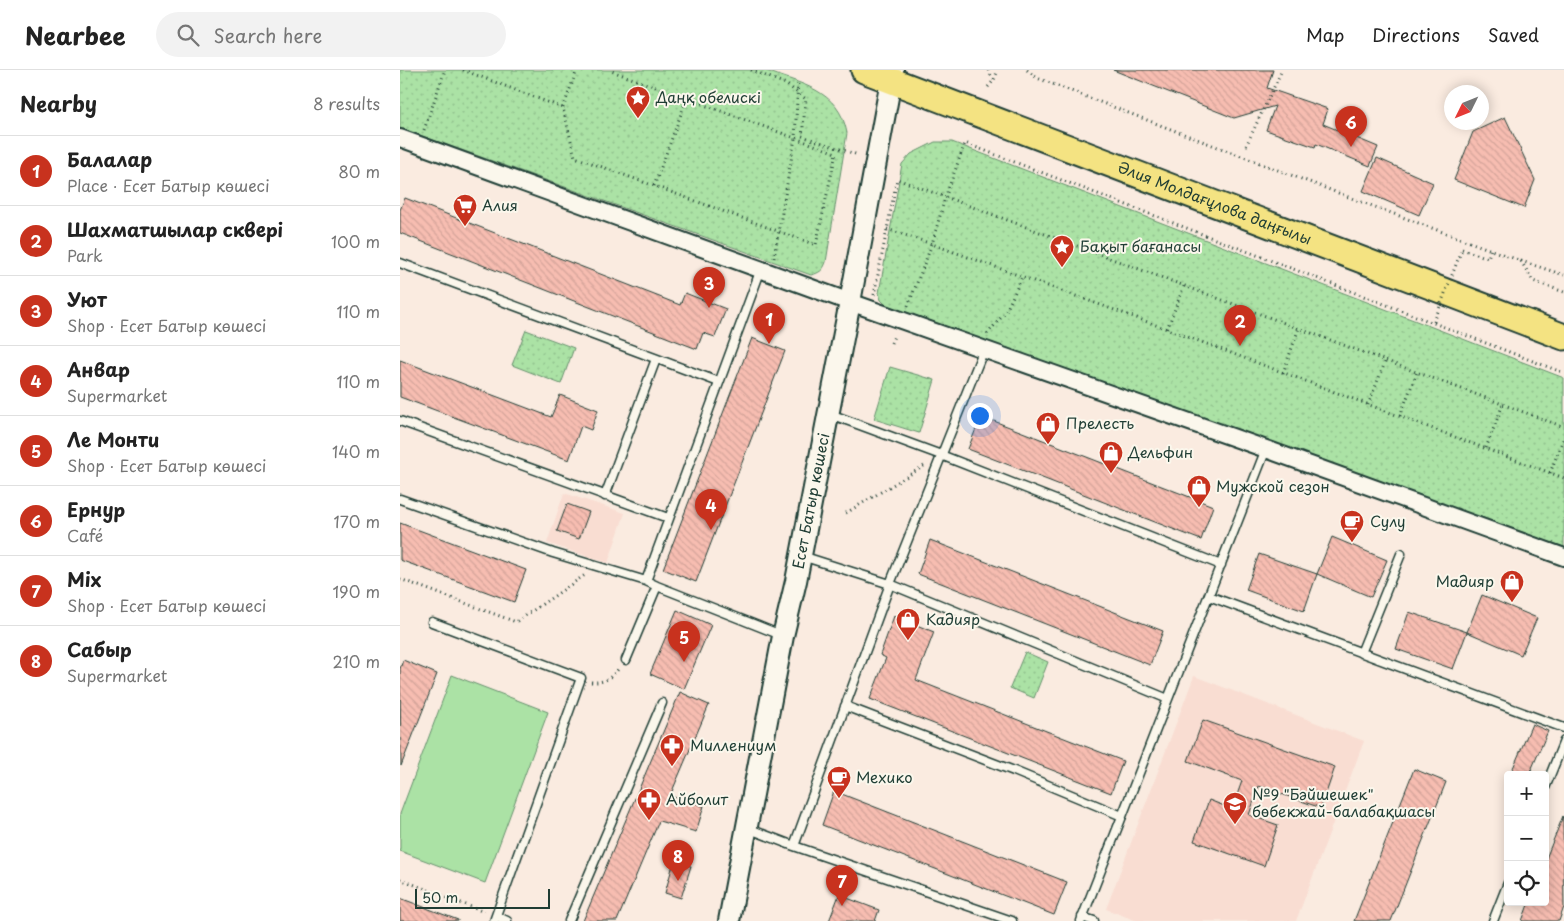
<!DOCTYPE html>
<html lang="en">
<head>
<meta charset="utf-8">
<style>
	:root { --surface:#fff; --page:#f2f2f2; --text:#222; --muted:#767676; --line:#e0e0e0; --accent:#c8321e }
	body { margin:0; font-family:"Playpen Sans",sans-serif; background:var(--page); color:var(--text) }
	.controls { position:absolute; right:15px; bottom:15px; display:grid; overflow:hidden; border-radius:5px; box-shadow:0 2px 12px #0003 }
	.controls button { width:45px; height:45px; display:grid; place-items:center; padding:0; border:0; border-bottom:1px solid var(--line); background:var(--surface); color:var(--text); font:25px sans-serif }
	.compass { position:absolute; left:1044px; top:15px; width:45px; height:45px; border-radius:50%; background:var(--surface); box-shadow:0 2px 12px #0003; rotate:227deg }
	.scale { position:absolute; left:15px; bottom:12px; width:135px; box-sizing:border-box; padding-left:5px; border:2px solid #1f3d34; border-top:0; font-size:14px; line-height:18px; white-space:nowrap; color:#1f3d34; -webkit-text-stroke:4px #fbf7ec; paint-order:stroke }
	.you { position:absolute; left:579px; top:345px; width:18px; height:18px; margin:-12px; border:4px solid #fff; border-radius:50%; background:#1a73e8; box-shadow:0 0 0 8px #1a73e833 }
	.badge { display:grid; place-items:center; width:32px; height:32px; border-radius:50%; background:var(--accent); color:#fff; font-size:16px; font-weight:700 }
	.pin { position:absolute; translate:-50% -41px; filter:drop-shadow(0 1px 2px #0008) }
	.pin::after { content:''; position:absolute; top:26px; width:18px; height:15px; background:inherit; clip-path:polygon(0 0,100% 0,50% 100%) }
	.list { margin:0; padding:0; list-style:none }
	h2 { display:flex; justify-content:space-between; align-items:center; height:65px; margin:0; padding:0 20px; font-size:21px }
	h2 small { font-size:16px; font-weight:400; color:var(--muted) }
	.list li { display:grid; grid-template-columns:32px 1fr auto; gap:15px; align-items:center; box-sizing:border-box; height:70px; padding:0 20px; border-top:1px solid var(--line) }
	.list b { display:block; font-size:19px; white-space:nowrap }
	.list p { margin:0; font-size:16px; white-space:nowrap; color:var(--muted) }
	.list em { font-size:16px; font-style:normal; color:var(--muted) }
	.icon { flex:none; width:28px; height:28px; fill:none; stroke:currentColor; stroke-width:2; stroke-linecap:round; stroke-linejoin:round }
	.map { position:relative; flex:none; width:1164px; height:851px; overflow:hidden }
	header { display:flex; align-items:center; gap:30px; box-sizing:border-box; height:70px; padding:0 25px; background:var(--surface); border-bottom:1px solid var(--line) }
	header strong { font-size:24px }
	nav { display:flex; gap:28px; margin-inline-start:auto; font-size:18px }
	.search { width:350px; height:45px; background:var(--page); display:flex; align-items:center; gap:12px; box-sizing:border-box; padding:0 18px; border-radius:28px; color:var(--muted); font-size:19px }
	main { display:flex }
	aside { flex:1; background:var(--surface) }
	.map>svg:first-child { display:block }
</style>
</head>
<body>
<header>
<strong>Nearbee</strong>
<div class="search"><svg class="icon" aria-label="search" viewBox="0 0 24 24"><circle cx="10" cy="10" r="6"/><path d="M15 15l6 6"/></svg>Search here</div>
<nav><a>Map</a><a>Directions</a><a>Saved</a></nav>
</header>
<main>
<aside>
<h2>Nearby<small>8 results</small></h2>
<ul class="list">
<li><span class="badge">1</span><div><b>Балалар</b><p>Place · Есет Батыр көшесі</p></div><em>80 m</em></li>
<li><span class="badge">2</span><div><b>Шахматшылар сквері</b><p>Park</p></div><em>100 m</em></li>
<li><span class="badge">3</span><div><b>Уют</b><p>Shop · Есет Батыр көшесі</p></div><em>110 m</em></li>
<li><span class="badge">4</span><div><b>Анвар</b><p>Supermarket</p></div><em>110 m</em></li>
<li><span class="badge">5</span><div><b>Ле Монти</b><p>Shop · Есет Батыр көшесі</p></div><em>140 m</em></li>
<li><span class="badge">6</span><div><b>Ернур</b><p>Café</p></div><em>170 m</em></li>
<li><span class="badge">7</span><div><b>Mix</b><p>Shop · Есет Батыр көшесі</p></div><em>190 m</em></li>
<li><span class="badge">8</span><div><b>Сабыр</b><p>Supermarket</p></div><em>210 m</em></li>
</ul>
</aside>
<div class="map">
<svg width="1164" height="851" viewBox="0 0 1164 851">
	<defs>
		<pattern id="park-dots" width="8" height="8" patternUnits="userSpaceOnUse" patternTransform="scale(1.25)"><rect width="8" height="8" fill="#abe2a5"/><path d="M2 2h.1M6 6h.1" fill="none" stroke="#93c38f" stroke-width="1.8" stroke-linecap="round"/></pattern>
		<pattern id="building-back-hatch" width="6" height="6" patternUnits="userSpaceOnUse" patternTransform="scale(1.25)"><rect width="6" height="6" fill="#f7bdb1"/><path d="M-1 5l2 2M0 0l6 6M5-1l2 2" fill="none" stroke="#d3a399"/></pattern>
	</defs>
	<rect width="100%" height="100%" fill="#faebe0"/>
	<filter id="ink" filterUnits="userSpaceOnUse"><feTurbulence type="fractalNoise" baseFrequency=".02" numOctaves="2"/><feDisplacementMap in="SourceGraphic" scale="10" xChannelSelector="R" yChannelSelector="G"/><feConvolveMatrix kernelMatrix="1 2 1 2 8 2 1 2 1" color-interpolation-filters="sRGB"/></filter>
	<g filter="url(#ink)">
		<path fill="#f9ddd2" d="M164,423l61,20 -17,50 -61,-20z
			M794,606l170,65 -68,180h-159l-31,-12z"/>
		<path fill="#abe2a5" stroke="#65906c" d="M52,605l96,37 -63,171 -85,-32v-37z"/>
		<path fill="url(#park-dots)" stroke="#65906c" d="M0,0h364c36,14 75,19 83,63l-21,129c-3,9 -7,11 -15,13l-411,-147z
			M535,72h17l612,236v169l-678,-242 -5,-5 -2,-7 23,-129 9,-10z
			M126,260l48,18 -13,36 -49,-19z
			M490,297l45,13 -16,53 -45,-14z
			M625,582l23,10 -14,36 -24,-10z"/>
		<path fill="url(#building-back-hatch)" stroke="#1f3d34" d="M713,0h160l-6,18 61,21 -5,15 55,23 -8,19 -54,-22 -1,3 -49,-17 9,-24 -41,12z
			M1105,47l30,63 -11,28 -70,-28 19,-48z
			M977,88l56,25 -14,32 -56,-24z
			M5,128l275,107 5,-12 41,16 -11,28 -12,-4 -6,16 -297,-116v-23z
			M352,268l33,13 -89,231 -33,-13z
			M0,290l151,57 9,-22 38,15 -7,20 -10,-4 -12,34 -169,-63z
			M581,346l232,90 -12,34 -233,-91z
			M167,434l22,8 -10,27 -22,-8z
			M0,453l126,47 -12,32 -114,-42z
			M932,467l55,23 -16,37 -54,-23z
			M530,470l233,91 -13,34 -232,-91z
			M859,484l58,20 -13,37 -58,-21z
			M1082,525l55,23 -16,37 -54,-23z
			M277,540l34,15 -27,64 -34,-15z
			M1009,542l58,20 -14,37 -57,-20z
			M494,546l40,16 -18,48 207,81 -12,32 -241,-94 16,-41 -6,-3z
			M3,590l34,14 -36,92 -1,-97z
			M280,622l29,13 -39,91 34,10 -8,26 -37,-11 -42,100h-34z
			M803,650l132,47 -14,41 -62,-22 -10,29 29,10 -14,41 -70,-25 15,-41 23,9 10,-28 -54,-20z
			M1132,654l16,7 -19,44h-19z
			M1014,699l32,13 -55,139h-37z
			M434,721l233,91 -13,33 -232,-90z
			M1163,746l1,91 -5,14h-37l7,-19h16v-41z
			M274,791l17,5 -10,32 -16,-5z
			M439,825l40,15 -4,11h-46z
			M0,828l58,22v1h-58z"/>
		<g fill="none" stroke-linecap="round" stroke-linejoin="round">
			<defs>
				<path id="service" d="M0,193l319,119
					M361,199l-115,312 11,5 124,49
					M430,344l111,41 280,110
					M0,351l268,97
					M205,426l51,-137
					M0,429l153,54 93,28
					M402,486l88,28 278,115
					M809,526l355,132
					M32,552l149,56 -87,243
					M961,583l40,-99
					M226,590l31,-74
					M445,636l169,65 108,45
					M1145,718l19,-47
					M347,758l47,18 218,75
					M394,776l96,-262 94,-235
					M96,846l11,5
					M682,847l12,4
					M169,851l93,-218
					M681,851l185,-472
					M1093,851l15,-38"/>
				<path id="minor" d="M0,68l450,164 416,147 298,108"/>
				<g id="tertiary">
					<path id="s1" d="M329,851l54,-285 13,-55 54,-279 43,-232"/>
				</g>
				<g id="primary">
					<path id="s2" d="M464,0l700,267"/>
				</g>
			</defs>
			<use href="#service" stroke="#1f3d34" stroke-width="11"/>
			<use href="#minor" stroke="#1f3d34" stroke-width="20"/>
			<use href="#tertiary" stroke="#1f3d34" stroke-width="24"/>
			<use href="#primary" stroke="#1f3d34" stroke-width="29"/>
			<path stroke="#1f3d34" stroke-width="3" stroke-dasharray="1 4" stroke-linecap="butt" d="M63,0l100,38 12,49 241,88 20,-92 -227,-83
				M351,0l35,14 20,15 -4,37 56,19
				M588,0l5,9
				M627,0l10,8 322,123 162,60 43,14
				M588,17l6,-7 4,-10
				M163,38l14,-38
				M24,60l21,-60
				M846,76l36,-76
				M254,116l33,-88
				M487,159l45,15 235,85 397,149
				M1062,179l26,9 3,-9
				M374,188l21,-120 3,-58
				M1121,191l12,20 31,11
				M474,225l23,-116 667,248
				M508,236l24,-62 13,-46 20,-55 599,230
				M767,259l17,-43
				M587,264l18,-21 17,-36
				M491,273l4,-9
				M883,303l16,-45
				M968,335l18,-45
				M1000,346l17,-44
				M1086,378l17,-44
				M1150,403l14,-36
				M446,443l78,-47
				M0,509l116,43 69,-47
				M191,612c14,1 20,-4 28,-14
				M0,809l84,33"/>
			<use href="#service" stroke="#fbf7ec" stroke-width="8"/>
			<use href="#minor" stroke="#fbf7ec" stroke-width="16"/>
			<use href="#tertiary" stroke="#fbf7ec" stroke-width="20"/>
			<use href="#primary" stroke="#f4e382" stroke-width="25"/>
			<path stroke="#1f3d34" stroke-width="3" stroke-dasharray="1 4" stroke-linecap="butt" d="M1034,252l28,-73"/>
		</g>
	</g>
	<defs>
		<symbol id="sight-pin" viewBox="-11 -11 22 30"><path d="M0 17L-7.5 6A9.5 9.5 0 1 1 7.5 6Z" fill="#c8321e" stroke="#fbf7ec"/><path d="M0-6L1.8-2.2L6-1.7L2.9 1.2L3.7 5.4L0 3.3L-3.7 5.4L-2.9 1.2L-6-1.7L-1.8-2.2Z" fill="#fff"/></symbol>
		<symbol id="supermarket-pin" viewBox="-11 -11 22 30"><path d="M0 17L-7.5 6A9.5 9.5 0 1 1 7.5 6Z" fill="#c8321e" stroke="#fbf7ec"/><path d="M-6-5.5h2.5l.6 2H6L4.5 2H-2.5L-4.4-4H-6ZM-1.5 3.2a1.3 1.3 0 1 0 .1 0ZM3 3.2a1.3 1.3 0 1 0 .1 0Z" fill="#fff"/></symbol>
		<symbol id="shop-pin" viewBox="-11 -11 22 30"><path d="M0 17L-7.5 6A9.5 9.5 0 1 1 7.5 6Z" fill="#c8321e" stroke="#fbf7ec"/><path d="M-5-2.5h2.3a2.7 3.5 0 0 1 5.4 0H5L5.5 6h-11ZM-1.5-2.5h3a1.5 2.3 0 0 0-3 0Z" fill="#fff"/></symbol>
		<symbol id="cafe-pin" viewBox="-11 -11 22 30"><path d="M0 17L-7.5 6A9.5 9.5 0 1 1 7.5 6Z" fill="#c8321e" stroke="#fbf7ec"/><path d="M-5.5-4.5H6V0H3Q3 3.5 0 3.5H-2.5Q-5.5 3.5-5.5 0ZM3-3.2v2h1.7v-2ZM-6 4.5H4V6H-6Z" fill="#fff"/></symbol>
		<symbol id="pharmacy-pin" viewBox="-11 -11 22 30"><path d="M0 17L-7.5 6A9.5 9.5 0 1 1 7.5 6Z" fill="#c8321e" stroke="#fbf7ec"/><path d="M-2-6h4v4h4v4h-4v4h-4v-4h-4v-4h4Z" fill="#fff"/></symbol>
		<symbol id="school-pin" viewBox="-11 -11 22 30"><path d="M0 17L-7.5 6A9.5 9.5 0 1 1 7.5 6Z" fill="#c8321e" stroke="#fbf7ec"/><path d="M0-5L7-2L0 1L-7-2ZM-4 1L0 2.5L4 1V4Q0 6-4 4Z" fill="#fff"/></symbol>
	</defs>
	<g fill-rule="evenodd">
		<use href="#sight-pin" x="224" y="14" width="28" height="38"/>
		<use href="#supermarket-pin" x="51" y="122" width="28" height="38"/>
		<use href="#sight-pin" x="648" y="163" width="28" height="38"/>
		<use href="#shop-pin" x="634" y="340" width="28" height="38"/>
		<use href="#shop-pin" x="697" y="369" width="28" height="38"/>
		<use href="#shop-pin" x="785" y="403" width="28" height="38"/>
		<use href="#cafe-pin" x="938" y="438" width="28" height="38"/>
		<use href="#shop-pin" x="1098" y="498" width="28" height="38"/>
		<use href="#shop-pin" x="494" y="536" width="28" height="38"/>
		<use href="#pharmacy-pin" x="258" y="662" width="28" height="38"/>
		<use href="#cafe-pin" x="425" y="694" width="28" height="38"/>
		<use href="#pharmacy-pin" x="235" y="716" width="28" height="38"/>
		<use href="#school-pin" x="821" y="720" width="28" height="38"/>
	</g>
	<g text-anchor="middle" stroke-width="4" stroke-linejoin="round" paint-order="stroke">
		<g font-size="15" fill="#1f3d34" stroke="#fbf7ec" text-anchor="start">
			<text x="256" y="33">Даңқ обелискі</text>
			<text x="82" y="141">Алия</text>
			<text x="680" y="182">Бақыт бағанасы</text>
			<text x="666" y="359">Прелесть</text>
			<text x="728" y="388">Дельфин</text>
			<text x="816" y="422">Мужской cезон</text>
			<text x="970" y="457">Сулу</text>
			<text x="1094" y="517" text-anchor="end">Мадияр</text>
			<text x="526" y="555">Кадияр</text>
			<text x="290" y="681">Миллениум</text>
			<text x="456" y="713">Мехико</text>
			<text x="852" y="730">№9 "Бәйшешек"<tspan x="852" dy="17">бөбекжай-балабақшасы</tspan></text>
			<text x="266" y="735">Айболит</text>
		</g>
		<g font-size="15" fill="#1f3d34" stroke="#fbf7ec">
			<text dy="5" stroke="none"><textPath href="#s2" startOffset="375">Әлия Молдағұлова даңғылы</textPath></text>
			<text dy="5" stroke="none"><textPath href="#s1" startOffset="428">Есет Батыр көшесі</textPath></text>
		</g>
	</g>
</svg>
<div class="controls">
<button>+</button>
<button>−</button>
<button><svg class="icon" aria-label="locate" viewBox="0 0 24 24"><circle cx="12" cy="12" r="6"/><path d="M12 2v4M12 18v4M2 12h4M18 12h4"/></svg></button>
</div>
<svg class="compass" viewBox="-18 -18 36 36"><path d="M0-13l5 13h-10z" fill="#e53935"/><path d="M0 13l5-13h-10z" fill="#767676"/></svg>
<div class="scale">50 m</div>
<div class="you"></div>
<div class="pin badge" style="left:369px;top:274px">1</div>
<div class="pin badge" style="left:840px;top:276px">2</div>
<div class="pin badge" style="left:309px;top:238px">3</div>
<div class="pin badge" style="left:311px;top:460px">4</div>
<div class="pin badge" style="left:284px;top:592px">5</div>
<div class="pin badge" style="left:951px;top:77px">6</div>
<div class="pin badge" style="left:442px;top:836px">7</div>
<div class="pin badge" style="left:278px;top:811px">8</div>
</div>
</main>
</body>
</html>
